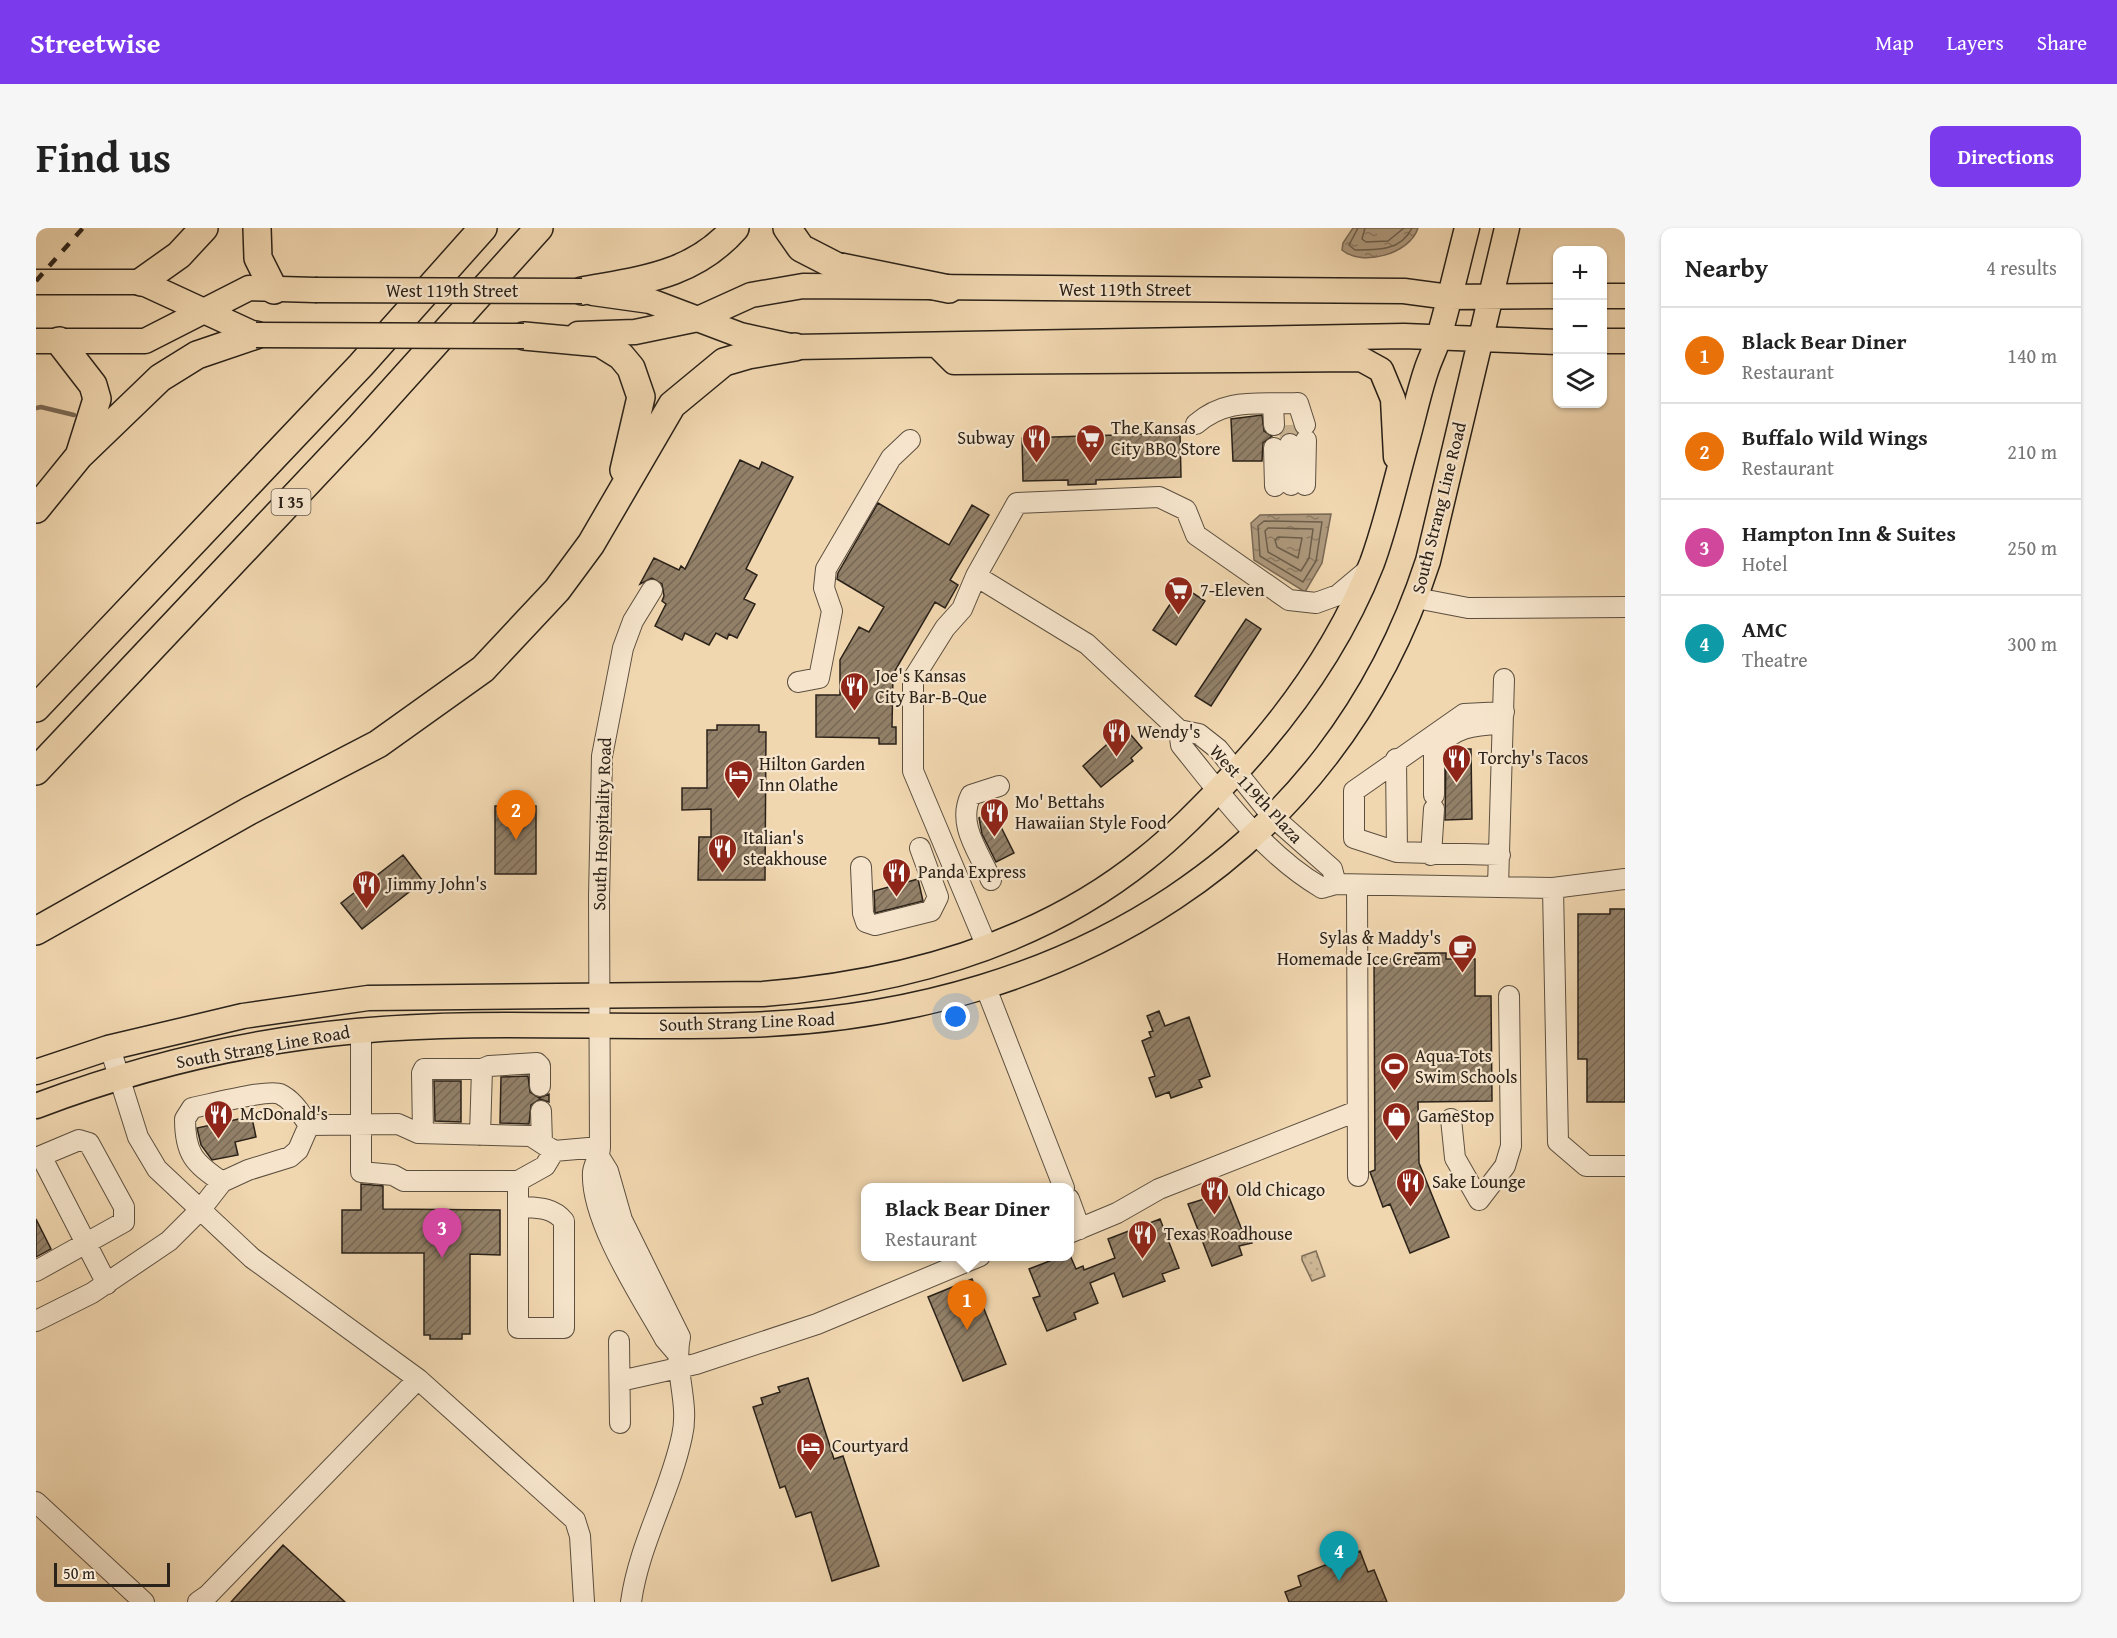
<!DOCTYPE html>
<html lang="en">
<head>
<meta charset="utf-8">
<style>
	:root { --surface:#fff; --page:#f6f6f6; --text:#222; --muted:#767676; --line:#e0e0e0; --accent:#7c3aed }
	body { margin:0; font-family:"Gentium Book Plus",serif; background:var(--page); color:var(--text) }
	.controls { position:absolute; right:18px; top:18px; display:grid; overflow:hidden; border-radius:12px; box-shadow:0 2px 4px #0004 }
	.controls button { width:54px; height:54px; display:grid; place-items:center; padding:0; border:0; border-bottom:2px solid var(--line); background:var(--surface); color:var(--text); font:30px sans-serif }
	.scale { position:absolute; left:18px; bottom:15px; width:116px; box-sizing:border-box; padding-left:6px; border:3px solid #2b2219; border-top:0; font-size:16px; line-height:21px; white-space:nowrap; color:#2b2219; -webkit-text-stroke:4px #f6e5cc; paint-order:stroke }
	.you { position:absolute; left:920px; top:789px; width:21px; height:21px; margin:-15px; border:4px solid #fff; border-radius:50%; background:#1a73e8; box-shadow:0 0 0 9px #1a73e833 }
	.badge { display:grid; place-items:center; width:39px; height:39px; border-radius:50%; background:var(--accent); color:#fff; font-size:20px; font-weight:700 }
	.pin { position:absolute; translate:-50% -50px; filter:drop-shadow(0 2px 3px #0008) }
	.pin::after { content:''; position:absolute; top:32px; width:21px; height:18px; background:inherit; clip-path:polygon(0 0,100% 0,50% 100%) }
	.popup { position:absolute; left:825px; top:955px; width:213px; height:78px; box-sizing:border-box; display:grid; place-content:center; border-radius:12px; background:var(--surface); filter:drop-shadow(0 2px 4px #0005); font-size:20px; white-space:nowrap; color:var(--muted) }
	.popup b { font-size:22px; color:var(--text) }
	.popup::after { content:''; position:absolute; left:50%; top:100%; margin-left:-12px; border:12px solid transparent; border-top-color:var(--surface) }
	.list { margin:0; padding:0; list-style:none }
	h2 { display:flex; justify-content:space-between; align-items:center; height:78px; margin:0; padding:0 24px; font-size:26px }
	h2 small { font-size:20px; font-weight:400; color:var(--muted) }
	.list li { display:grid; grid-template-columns:39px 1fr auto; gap:18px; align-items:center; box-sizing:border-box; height:96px; padding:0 24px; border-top:2px solid var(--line) }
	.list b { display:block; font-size:22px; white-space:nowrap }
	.list p { margin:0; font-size:20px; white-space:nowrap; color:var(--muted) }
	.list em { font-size:20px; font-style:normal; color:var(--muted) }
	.icon { flex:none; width:33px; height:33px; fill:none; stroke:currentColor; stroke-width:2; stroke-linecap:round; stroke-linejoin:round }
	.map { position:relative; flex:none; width:1589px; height:1374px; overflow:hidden; border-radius:12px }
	header { display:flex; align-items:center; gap:36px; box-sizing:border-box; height:84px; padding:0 30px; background:var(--accent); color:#fff }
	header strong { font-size:28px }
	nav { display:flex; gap:33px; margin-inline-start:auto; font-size:21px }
	.intro { display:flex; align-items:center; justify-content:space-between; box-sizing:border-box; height:144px; padding:0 36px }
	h1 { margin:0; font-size:42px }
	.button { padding:15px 27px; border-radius:12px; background:var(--accent); color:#fff; font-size:21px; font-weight:700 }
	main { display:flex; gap:36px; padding:0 36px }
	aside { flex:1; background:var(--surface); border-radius:12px; box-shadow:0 2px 4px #0004 }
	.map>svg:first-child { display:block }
</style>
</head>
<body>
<header>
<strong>Streetwise</strong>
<nav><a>Map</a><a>Layers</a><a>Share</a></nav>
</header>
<div class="intro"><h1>Find us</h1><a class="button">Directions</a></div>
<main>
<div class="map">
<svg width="1589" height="1374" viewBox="0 0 1589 1374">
	<defs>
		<pattern id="grass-dots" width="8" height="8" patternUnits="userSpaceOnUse" patternTransform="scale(1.5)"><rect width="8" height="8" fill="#cfb896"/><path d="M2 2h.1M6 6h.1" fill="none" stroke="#b29e81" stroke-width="1.8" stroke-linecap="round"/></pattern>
		<pattern id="water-ripples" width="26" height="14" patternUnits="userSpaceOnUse" patternTransform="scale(1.5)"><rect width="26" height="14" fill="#ae997d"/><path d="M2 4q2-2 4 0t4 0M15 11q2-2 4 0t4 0" fill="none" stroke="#8e7c66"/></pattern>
		<pattern id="building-hatch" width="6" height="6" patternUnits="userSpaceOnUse" patternTransform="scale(1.5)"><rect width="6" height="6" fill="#928068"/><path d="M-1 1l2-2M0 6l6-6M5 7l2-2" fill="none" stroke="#776855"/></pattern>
	</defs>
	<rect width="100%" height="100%" fill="#f1d7b0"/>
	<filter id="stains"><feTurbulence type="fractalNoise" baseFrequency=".00333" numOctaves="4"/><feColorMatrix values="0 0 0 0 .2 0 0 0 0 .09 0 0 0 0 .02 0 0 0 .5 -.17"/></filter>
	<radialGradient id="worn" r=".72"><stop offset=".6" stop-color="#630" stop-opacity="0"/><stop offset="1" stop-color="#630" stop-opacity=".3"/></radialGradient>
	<path fill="url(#grass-dots)" stroke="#7d6d58" stroke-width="1.5" d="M1280,1023l9,25 -13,5 -10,-21v-4z"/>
	<path fill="url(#water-ripples)" stroke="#7a6955" stroke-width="1.5" d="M1317,0h65c-8,26 -56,39 -76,22l1,-7z
		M1295,286l-9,49 -17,29 -51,-32 -3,-37 9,-8z"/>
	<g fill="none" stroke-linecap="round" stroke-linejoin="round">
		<path stroke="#6c5e4b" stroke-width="1.5" d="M1322,0l-9,17 6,5c22,0 46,1 57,-22
			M1329,0l-3,11 4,3 22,-1 16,-13
			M1228,293l58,1 -6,39 -13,21 -43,-26 -2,-30z
			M1232,300l45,1 -4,29 -8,13 -33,-19 -3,-21z
			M1242,309l24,1 -4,20 -21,-11 -2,-7z"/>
		<path stroke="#7a6955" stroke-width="4.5" d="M0,180l5,-1 33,8"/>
	</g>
	<path fill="url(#building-hatch)" stroke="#2b2219" stroke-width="1.5" d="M1226,187l2,16 8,5 -9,7 -1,18h-29l-2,-42z
		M1144,205l1,44 -85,3v4l-28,1v-5l-45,1 -1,-43z
		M704,232l19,9 3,-7 31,15 -47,92 11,6 -13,24 11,5 -18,34 -8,-4 -2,5 -11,-6 -7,12 -24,-12 -3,7 -27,-14 11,-22 -4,-3 2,-5 -2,-12 -10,-6 -12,6 14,-26 25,12 2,-4 4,3z
		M842,275l71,42 23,-40 17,10 -39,65 8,5 -13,23 -10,-6 -42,72 -1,53h4v17h-17v-6l-63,-1v-42h24v-35l19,-33 10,5 15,-25 -47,-28 1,-6z
		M1146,358l23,15 -29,44 -23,-15z
		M1210,391l15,10 -50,77 -16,-10z
		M681,497h42v7h7l-1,148h-67l1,-43h12v-28l-29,1v-22h25v-58h10z
		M1089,500l17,20 -11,10 2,3 -32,26 -18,-21z
		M1416,521h19l1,70 -27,1 1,-65z
		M459,578h41v68h-41z
		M957,583l21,42 -18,9 -14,-28 -3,-16z
		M367,627l20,26 -61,48 -21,-26z
		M882,651l5,22 -48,12 -1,-22z
		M1574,681h15v193h-38v-43h-9v-145h32z
		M1379,725h31v6h29v37h16l1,105 -74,1 1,61 30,74 -39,16 -20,-49 -7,3 -13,-35 5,-2 -1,-211h41z
		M1123,783l6,15 24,-9 21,59 -11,4 3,7 -31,11 -2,-6 -13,5 -7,-19 6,-2 -13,-35 9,-4 -2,-5 4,-1 -6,-15z
		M492,848l2,16 9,6 10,-4v8l-9,-3 -9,6 -2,19 -29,-1 1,-46z
		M398,853h27v41l-26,-1z
		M212,889l4,1 4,19 -21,5 3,13 -26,5 -11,-15 -4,-17z
		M325,956l22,2v23l117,1v45l-30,-1v80h-8v5h-32v-4h-6v-82h-82v-43h19z
		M1191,964l15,38 4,-2 6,15 -13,3 3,9 -30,11 -24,-62z
		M0,991l15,30 -15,8z
		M1124,991l19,49 -17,6 3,7 -42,16 -9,-24 -24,10 8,20 -24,10 2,6 -29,12 -14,-33 7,-2 -11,-27 31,-12h9v-4l7,16 7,-3 1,4 31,-12 -7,-19z
		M936,1051l34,85 -43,17 -35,-84z
		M772,1150l26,81 9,-3 36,110 -47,15 -21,-69 -15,5 -11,-31 -5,2 -27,-81 10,-3 -2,-6 19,-6 -2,-5z
		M247,1317l62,57h-114z
		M1324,1323l8,21 6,-2 13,32h-98l-4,-10 16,-6 -3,-10z"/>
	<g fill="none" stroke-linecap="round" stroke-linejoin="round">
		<path stroke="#c9b392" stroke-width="20" stroke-dasharray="20 10" stroke-linecap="butt" d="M1253,197l1,19"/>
		<defs>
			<path id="minor" d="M1237,176l1,21
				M1160,196c31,-27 62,-19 102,-21l7,22
				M1254,216l1,41
				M1238,220l1,38
				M1269,257l1,-45
				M940,348l111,68 92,86 20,4 19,15 54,67 60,53 4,15
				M616,362l-19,31 -10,27 -21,108 -3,141 1,250c0,10 -6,16 -7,25 -3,48 49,126 72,167l12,14
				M1380,370l52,10 157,-1
				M762,454l21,-4 13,-67 -8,-23 2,-19 65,-111 19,-18
				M1143,502l2,15c42,52 83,109 141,143l14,-4 217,4 72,-9
				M1360,531l1,93
				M1398,567v-45c20,-23 38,-25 67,-26
				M1395,627l3,-46
				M1464,627l-103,-3 -43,-14v-47l110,-77 40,-2
				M825,639l2,46 3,9 9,3 56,-14 7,-14 -18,-49
				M955,652c-11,-27 -35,-55 -20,-85l28,-9
				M1321,658l1,290
				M1462,659l6,-208
				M1517,660l5,254 28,24h39
				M951,719l-74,-176v-92l32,-51 17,-19 14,-33 41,-73 142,-6 27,13 10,25 93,65 27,3 22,-8 31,-26
				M950,760l78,200
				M325,802v142l32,3 11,6h114l27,-15 9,-15
				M74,820l28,89 19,32 95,89 166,121 157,141 5,16 4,66
				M446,841l7,-3 48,-3 3,3v20
				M505,883l1,32
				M1415,891l4,39 24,42 26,-34 6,-20 -2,-150
				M273,897l89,-1 20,9 113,3 23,15 46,-4
				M387,905l-1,-60 2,-4h58l-2,66
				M5,928l66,128
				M0,930l43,-18 10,3 35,64v15l-88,49
				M564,930l8,13 14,49 58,117c-7,32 10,66 2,99 -12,57 -43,108 -51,166
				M186,954c-28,-19 -37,-28 -37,-63l7,-11c16,-3 76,-19 88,-14 13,6 21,20 29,31
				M1033,971l11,30
				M482,979c18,1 34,-1 46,14v107h-46v-147
				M1033,1005l48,-20 42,-24 198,-78
				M0,1093l56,-28 77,-52 32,-32 21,-27 26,-12 42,-13 8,-7 11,-25
				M583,1113l1,82
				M584,1153l76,-17 121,-40 163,-68
				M0,1274l108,100
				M162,1374l10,-7 210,-216"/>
			<path id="major" d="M0,54h105l115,53
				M557,65l57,8 90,34 55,12 609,-11 154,6
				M1566,68h23
				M542,106l57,-2 63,-13 53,-24 52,-9 601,5 45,6 109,-1
				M0,113h109l104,-53 66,2
				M1566,113h23
				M901,117l17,17 407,-3 20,11 12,29 3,58
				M0,844l72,-24 135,-32 125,-18 395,-4c136,-11 274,-48 382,-135 33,-26 62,-57 91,-87 57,-62 105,-130 136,-209 15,-41 24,-84 36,-126 6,-22 11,-45 18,-66 4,-13 11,-25 14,-38 10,-35 18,-70 27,-105
				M0,878c103,-39 211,-65 321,-75 136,-13 274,0 410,-7 299,-15 565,-167 661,-463l79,-333"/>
			<path id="highway" d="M221,0l1,30 16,32
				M751,0l14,20 35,18 113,23
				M105,54l38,-27 25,-27
				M546,63c59,-11 111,-15 153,-63
				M488,108l76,7 21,13 10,12 10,29 -17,73
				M23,113l34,44 4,14 -17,54
				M0,281l43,-53 81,-78 37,-23 59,-20
				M0,480l325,-343 122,-137
				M0,543l323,-343 180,-200
				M0,703l213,-120 129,-67 105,-75 74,-79 34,-46 81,-139 52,-43 24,-7 47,-8"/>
		</defs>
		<use href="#minor" stroke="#5c4f3f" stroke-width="22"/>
		<use href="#major" stroke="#2b2219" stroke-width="27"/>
		<use href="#highway" stroke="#2b2219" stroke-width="30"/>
		<use href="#minor" stroke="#f6e5cc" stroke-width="20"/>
		<use href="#major" stroke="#f1d7b0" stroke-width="24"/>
		<use href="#highway" stroke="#f1d7b0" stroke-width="27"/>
		<path stroke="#2b2219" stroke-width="4.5" stroke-dasharray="10 10" stroke-linecap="butt" d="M0,53l47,-53"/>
		<defs>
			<path id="major-bridge" d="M279,62l267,1
				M220,107l268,1"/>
		</defs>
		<use href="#major-bridge" stroke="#2b2219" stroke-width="27" stroke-linecap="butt"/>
		<use href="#major-bridge" stroke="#f1d7b0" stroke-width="24"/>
	</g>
	<defs>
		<symbol id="restaurant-pin" viewBox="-11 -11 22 30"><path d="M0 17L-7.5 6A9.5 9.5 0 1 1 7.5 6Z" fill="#8f2418" stroke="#f6e5cc"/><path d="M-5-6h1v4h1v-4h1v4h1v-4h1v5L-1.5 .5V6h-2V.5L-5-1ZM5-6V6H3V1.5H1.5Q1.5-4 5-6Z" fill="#fff"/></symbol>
		<symbol id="supermarket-pin" viewBox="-11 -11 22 30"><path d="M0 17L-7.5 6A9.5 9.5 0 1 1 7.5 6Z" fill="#8f2418" stroke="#f6e5cc"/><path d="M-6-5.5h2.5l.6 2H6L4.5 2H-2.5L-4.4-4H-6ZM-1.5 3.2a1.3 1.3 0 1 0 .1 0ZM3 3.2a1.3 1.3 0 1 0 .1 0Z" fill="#fff"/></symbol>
		<symbol id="hotel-pin" viewBox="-11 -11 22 30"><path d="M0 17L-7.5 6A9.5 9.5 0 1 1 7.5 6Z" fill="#8f2418" stroke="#f6e5cc"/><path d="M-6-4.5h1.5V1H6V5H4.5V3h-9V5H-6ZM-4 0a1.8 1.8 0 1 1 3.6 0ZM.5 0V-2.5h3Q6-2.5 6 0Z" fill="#fff"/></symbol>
		<symbol id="cafe-pin" viewBox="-11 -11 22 30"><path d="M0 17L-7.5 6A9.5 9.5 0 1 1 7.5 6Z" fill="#8f2418" stroke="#f6e5cc"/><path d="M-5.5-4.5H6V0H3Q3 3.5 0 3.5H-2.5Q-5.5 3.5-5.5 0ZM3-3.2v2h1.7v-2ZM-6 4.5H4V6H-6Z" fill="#fff"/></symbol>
		<symbol id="stadium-pin" viewBox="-11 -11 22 30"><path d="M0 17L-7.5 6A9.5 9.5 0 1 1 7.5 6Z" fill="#8f2418" stroke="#f6e5cc"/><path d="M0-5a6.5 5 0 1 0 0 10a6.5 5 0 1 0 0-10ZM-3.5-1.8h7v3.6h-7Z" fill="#fff"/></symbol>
		<symbol id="shop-pin" viewBox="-11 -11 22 30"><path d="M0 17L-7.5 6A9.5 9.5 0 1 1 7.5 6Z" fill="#8f2418" stroke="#f6e5cc"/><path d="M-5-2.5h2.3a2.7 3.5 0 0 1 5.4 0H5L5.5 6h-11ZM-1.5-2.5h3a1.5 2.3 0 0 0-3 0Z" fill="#fff"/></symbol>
	</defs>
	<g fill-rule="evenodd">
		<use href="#restaurant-pin" x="984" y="194" width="33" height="45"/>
		<use href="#supermarket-pin" x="1038" y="194" width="33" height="45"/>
		<use href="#supermarket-pin" x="1126" y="346" width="33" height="45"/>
		<use href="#restaurant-pin" x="802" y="442" width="33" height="45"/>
		<use href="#restaurant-pin" x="1064" y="488" width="33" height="45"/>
		<use href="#restaurant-pin" x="1404" y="514" width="33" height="45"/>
		<use href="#hotel-pin" x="686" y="530" width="33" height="45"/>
		<use href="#restaurant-pin" x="942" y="568" width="33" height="45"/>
		<use href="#restaurant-pin" x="670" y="604" width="33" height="45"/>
		<use href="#restaurant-pin" x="844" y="628" width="33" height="45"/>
		<use href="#restaurant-pin" x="314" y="640" width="33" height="45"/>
		<use href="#cafe-pin" x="1410" y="704" width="33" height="45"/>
		<use href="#stadium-pin" x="1342" y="822" width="33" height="45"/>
		<use href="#restaurant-pin" x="166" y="870" width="33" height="45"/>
		<use href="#shop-pin" x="1344" y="872" width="33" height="45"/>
		<use href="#restaurant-pin" x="1358" y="938" width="33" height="45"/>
		<use href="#restaurant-pin" x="1162" y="946" width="33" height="45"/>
		<use href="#restaurant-pin" x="1090" y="990" width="33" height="45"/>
		<use href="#hotel-pin" x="758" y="1202" width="33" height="45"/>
	</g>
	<g text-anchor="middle" stroke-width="4.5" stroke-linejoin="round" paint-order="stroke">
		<rect fill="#f6e5cc" stroke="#685c4f" stroke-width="1.5" x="235.5" y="261" width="39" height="26" rx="4.5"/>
		<g font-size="16" font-weight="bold" fill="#2b2219">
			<text x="255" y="280">I 35</text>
		</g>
		<g font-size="18" fill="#2b2219" stroke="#f6e5cc">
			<text x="1089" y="68">West 119th Street</text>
			<text x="416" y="69">West 119th Street</text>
			<text transform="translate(1403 280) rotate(-76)" y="6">South Strang Line Road</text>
			<text transform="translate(1220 566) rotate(47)" y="6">West 119th Plaza</text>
			<text transform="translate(566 596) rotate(-88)" y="6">South Hospitality Road</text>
			<text transform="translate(711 794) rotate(-2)" y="6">South Strang Line Road</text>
			<text transform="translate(227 819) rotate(-10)" y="6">South Strang Line Road</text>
		</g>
		<g font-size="18" fill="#2b2219" stroke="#f6e5cc" text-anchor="start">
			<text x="1075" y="206">The Kansas<tspan x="1075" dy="21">City BBQ Store</tspan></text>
			<text x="979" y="216" text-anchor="end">Subway</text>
			<text x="1164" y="368">7-Eleven</text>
			<text x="839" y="454">Joe's Kansas<tspan x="839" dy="21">City Bar-B-Que</tspan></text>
			<text x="1101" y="510">Wendy's</text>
			<text x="1442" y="536">Torchy's Tacos</text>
			<text x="723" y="542">Hilton Garden<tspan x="723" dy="21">Inn Olathe</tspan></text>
			<text x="979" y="580">Mo' Bettahs<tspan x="979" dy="21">Hawaiian Style Food</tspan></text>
			<text x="707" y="616">Italian's<tspan x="707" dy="21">steakhouse</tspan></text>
			<text x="882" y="650">Panda Express</text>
			<text x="351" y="662">Jimmy John's</text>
			<text x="1405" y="716" text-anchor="end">Sylas &amp; Maddy's<tspan x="1405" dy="21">Homemade Ice Cream</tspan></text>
			<text x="1379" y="834">Aqua-Tots<tspan x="1379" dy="21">Swim Schools</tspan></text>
			<text x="204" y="892">McDonald's</text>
			<text x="1382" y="894">GameStop</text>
			<text x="1396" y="960">Sake Lounge</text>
			<text x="1200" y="968">Old Chicago</text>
			<text x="1128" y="1012">Texas Roadhouse</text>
			<text x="796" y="1224">Courtyard</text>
		</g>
	</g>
	<rect width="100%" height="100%" filter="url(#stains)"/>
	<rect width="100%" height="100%" fill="url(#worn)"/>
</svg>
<div class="controls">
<button>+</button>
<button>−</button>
<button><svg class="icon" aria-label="layers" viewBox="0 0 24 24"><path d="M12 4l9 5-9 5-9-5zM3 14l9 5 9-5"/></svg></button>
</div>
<div class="scale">50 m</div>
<div class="you"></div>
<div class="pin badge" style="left:931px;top:1102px;background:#e8710a">1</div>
<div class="popup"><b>Black Bear Diner</b>Restaurant</div>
<div class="pin badge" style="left:480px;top:612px;background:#e8710a">2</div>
<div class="pin badge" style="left:406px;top:1030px;background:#d1479c">3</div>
<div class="pin badge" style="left:1303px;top:1353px;background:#0f9aa8">4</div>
</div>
<aside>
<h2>Nearby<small>4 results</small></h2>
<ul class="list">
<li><span class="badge" style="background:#e8710a">1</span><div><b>Black Bear Diner</b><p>Restaurant</p></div><em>140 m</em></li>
<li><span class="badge" style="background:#e8710a">2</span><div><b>Buffalo Wild Wings</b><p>Restaurant</p></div><em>210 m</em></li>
<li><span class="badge" style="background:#d1479c">3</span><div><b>Hampton Inn &amp; Suites</b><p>Hotel</p></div><em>250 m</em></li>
<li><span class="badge" style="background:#0f9aa8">4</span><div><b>AMC</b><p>Theatre</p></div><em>300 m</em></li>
</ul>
</aside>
</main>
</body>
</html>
